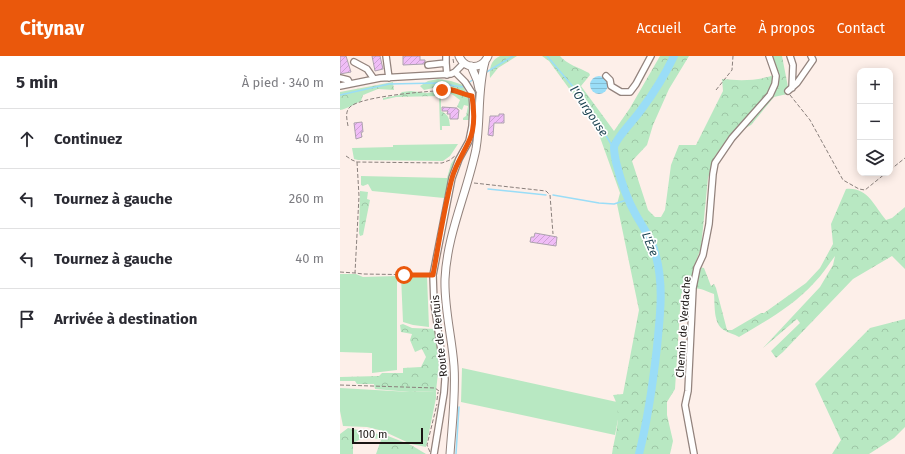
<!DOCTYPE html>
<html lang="fr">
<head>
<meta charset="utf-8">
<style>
	:root { --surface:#fff; --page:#f2f2f3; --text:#2b2b33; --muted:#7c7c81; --line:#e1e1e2; --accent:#ea580c }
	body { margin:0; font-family:"Fira Sans",sans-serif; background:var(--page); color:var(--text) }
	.controls { position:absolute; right:12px; top:12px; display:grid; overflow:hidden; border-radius:8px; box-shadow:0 2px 10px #0003 }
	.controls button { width:36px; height:36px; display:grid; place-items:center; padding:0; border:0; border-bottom:1px solid var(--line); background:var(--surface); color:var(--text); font:20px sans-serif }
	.scale { position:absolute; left:12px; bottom:10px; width:71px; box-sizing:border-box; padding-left:4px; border:2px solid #1b1513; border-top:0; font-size:11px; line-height:14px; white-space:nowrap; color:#1b1513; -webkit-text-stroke:3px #fff; paint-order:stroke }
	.stop { position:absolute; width:12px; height:12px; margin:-9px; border:3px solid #ea580c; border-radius:50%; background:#fff }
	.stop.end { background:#ea580c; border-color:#fff; box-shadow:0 1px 4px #0008 }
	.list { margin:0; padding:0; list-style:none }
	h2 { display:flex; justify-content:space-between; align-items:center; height:52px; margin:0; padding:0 16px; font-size:17px }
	h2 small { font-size:13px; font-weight:400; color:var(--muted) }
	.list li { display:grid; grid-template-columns:26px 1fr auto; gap:12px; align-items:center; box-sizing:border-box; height:60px; padding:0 16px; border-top:1px solid var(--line) }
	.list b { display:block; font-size:15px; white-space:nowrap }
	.list em { font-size:13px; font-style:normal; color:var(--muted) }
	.icon { flex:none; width:22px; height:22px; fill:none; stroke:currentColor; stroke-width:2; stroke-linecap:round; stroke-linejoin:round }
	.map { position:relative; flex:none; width:565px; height:398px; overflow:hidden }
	header { display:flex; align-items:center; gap:24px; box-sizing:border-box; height:56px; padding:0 20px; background:var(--accent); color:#fff }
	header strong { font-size:19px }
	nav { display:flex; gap:22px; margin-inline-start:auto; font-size:14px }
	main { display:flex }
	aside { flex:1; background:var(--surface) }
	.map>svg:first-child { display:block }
</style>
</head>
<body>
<header>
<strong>Citynav</strong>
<nav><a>Accueil</a><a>Carte</a><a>À propos</a><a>Contact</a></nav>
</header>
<main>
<aside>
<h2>5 min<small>À pied · 340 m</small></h2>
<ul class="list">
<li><svg class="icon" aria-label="ahead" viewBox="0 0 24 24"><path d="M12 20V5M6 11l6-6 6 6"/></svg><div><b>Continuez</b></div><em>40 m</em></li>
<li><svg class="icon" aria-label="left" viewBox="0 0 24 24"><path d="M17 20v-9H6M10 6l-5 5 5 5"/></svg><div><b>Tournez à gauche</b></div><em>260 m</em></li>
<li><svg class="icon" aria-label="left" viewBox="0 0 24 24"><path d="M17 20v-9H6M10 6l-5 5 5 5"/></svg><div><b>Tournez à gauche</b></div><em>40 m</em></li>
<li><svg class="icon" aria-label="arrive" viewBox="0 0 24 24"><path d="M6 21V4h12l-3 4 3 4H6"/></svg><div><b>Arrivée à destination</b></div></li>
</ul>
</aside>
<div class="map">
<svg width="565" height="398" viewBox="0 0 565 398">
	<defs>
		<pattern id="forest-crowns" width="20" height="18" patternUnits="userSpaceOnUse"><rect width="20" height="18" fill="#b8e8c2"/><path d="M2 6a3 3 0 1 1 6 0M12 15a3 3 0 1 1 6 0" fill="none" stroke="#9ec6a6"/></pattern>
		<pattern id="water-rules" width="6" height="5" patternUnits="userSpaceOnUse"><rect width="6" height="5" fill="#9addf7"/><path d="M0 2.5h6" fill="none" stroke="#84bdd3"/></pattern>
		<pattern id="building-hatch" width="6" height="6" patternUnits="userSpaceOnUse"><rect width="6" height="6" fill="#f0bdf7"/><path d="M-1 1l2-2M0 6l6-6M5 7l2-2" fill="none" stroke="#cda2d3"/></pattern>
	</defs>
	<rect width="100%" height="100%" fill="#fdefe9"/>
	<path fill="#b8e8c2" d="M118,88l-8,12 -7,5 -85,-1 -4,-1 -2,-11 41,-1v-2z
		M117,99h1l-5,12 -9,31 -72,-7 -4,-7 -5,2 -2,-1v-9l86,2 4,-14z
		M0,218h16l7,3 34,-1v94l-25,3v-20l-32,-1z
		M61,220l26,1 2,50 -16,-2 -10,-3z
		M122,312l155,34 2,12 -4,21 -154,-33z
		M0,332l70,4 26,-1v7l-10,49 -15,-3 -28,-13 -16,-4 -24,-1 -3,-15z"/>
	<path fill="url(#forest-crowns)" d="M160,0h17l-19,12 -8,10c-1,-10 1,-18 10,-22z
		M202,0h18c6,8 20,12 29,17l1,2 -9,11 33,45 16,-23 30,-52h29l-20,33 -16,36 -6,20 -15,16 16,49 7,7h6l4,-7 6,-45 8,-20h17l27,-54 -1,-12c19,2 37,2 55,-5l-6,-18h11l6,31 -1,7 -13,3 -23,28 -22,12 -14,19 -7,22 -7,70 -7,18 10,2 7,18 3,-2 2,4 11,42h5l29,-17h3l42,-30 14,-15 13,-24 -2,-20 15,-35c22,-2 28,17 40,31l6,-2 13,-11v62l-13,-13 -39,23 -70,73 -7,6 -5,-7 29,-28 -3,-4 -34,29 57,-61 13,-22 2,-9c-7,9 -13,19 -21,27 -21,23 -48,38 -75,54 -5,-3 -11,-4 -15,-7 -11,-6 -9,-25 -10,-36 -13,-5 -21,-10 -33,0l-6,95 -8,13v13l6,26 -3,13h-58c3,-20 11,-40 1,-59l10,-1 16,-84 -22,-106 3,-11 -23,-64 -13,-20 -35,-48z
		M98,23l13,2 12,4 3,8 -19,-8 -23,5 -4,-4 8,-5z
		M53,26l1,8 -16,-1 -15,6 -2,6c-7,3 -14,8 -21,9v-18z
		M106,34l22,6 2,8 -1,16h-6v-2l3,-2 2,-10 -4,-1 -2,5 -5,-3 3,-7c-7,-5 -11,-10 -19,-5v16c8,4 8,7 9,15h-8v4h-2l-1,-34 -43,1 -13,3v-2l16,-3 3,-3 9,-1 16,2z
		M20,135l8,1 -1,7 3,1 -7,35 -3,1 -1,-3z
		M565,263v108l-11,11 -25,16h-37l9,-14 -26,-56 55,-56z
		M63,268l9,4 23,1 4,35 -3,27 -26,1 -35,-3 -1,-5h-17l-2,-3h-15v-4l39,-1 3,-3h21v-5l18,-1 5,-10 -4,-8 -7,3 -5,-12 2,-6 -11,-2 -1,-7z
		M8,372l40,8 23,9 15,9h-50l5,-14 -14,-4 -14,7v11h-13v-20z"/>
	<path fill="url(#water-rules)" d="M250 29a9 9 0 1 1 18 0a9 9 0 1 1-18 0Z"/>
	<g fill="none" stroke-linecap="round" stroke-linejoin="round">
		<path stroke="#9addf7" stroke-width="1.5" d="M207,0l39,46 28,47
			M145,17l28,-17
			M0,39l49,-11 49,-1 24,4 12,-8
			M148,133l58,6
			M213,139l46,8 15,1 16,-5
			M116,398l3,-47"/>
		<path stroke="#9addf7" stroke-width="8" d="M299,398c9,-35 14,-71 18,-107 3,-31 7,-61 -1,-91 -3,-15 -12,-27 -20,-41 -8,-14 -16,-37 -20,-53 -1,-5 -2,-10 -2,-15 2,-9 21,-28 27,-37 12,-16 24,-35 33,-54"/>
	</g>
	<path fill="url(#building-hatch)" stroke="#ada2ae" d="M0,0h6l5,16 -11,2z
		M32,0h8l3,13 -8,2z
		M63,0h17v4h5v2l-1,2 -21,1z
		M102,51l15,1v1l2,1 -1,9h-8v-5h-3l1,-3h-6z
		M159,58h5v9h-10l-1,13 -5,-1 2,-19h9z
		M22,66l1,10h-2l1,5 -6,2 -2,-16z
		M195,177l22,4 -1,9 -26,-4 1,-5h3z"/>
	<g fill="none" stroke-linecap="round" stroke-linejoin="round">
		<defs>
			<path id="minor" d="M46,0l3,22
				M106,0v7
				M450,0l3,9 -1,23
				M14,6l13,7 7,10
				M88,9l18,-2 1,12
				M266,20l4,4 1,6 10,6h9l6,-8 15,-28
				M0,22l8,2 2,4
				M0,30l40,-8 71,-4 4,-2 9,-9
				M448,35l9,-8 16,-23 -2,-4
				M94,398l10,-61 1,-14 -3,-22 -8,-54 -1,-28 19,-97 7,-19 10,-18 3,-15 1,-18 -1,-15 -7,-11 -10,-10
				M354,398l-9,-49 3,-14 5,-103 4,-20 6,-13 6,-31 4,-50 2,-11 17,-25 38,-43 5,-11 1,-8 -7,-20"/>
			<path id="major" d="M119,0c6,14 23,14 29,0
				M131,10l6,14 2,9
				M110,398c2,-29 6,-59 4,-88 -2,-29 -10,-58 -9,-87 2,-45 22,-86 31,-130 5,-29 1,-59 9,-87"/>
		</defs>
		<use href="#minor" stroke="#93837d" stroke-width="8"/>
		<use href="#major" stroke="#93837d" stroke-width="9"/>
		<path stroke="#8a807c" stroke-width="1" stroke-dasharray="4 2" stroke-linecap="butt" d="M113,3l1,6
			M376,34l16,-20 1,-14
			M450,39l20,25 33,60 16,9 6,1 21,-17
			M8,70c-1,-6 -3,-13 1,-18 8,-11 71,-16 86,-17 4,-1 8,-2 12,-3 7,0 14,6 20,7
			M6,100l6,4 5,2 85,1 8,-3 5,-4
			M17,106l2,34 -4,77 8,1 66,1
			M550,114l15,-12
			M134,127l72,8 4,4 3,39
			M0,216l15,1
			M0,329l95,3 4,3
			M97,344l1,-8
			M90,396l-3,-7 10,-41"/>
		<use href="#minor" stroke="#fff" stroke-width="5.5"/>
		<use href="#major" stroke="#fff" stroke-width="7"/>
	</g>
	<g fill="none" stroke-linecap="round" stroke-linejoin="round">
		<path stroke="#ea580c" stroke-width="5" d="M64,219h29c6,-33 11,-66 19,-97 4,-14 11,-24 17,-37 6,-12 5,-32 3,-45 -10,-1 -20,-9 -30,-6"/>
	</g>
	<g text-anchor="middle" stroke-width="3.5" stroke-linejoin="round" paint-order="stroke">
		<g font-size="11" fill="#1b1513" stroke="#fff">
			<text transform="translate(343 271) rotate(-86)" y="4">Chemin de Verdache</text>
			<text transform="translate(99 280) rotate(-96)" y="4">Route de Pertuis</text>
		</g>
		<g font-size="12" font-style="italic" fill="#1e4553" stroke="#fff">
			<text transform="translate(249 55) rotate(56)" y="4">l'Ourgouse</text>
			<text transform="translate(310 188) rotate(68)" y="4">L'Èze</text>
		</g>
	</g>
</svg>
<div class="controls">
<button>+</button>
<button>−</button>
<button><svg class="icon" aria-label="layers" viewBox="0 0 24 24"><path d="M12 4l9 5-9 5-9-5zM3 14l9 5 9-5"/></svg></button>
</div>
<div class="scale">100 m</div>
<div class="stop" style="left:64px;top:219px"></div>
<div class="stop end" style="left:102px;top:34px"></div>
</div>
</main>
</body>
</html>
